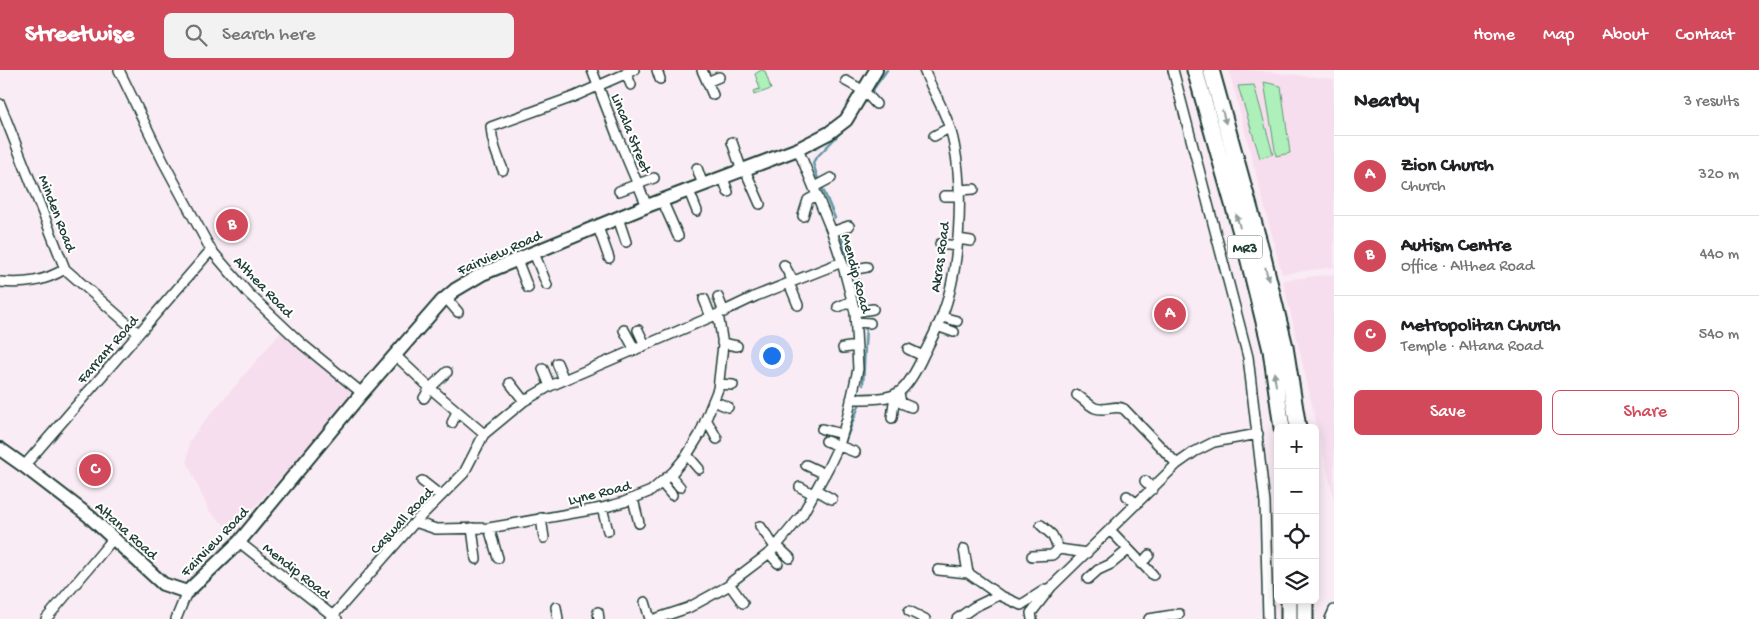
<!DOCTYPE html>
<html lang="en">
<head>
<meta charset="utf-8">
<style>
	:root { --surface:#fff; --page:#f2f2f2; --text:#202124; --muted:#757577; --line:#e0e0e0; --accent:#d1495b }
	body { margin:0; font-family:"Gochi Hand",sans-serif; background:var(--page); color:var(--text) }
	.controls { position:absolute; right:15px; bottom:15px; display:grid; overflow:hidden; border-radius:8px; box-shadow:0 2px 12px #0003 }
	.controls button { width:45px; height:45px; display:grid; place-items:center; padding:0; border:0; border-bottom:1px solid var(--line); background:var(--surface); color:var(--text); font:25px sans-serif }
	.you { position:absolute; left:771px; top:285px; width:18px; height:18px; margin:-12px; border:4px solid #fff; border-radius:50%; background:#1a73e8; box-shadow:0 0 0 8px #1a73e833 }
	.badge { display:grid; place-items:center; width:32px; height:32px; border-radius:50%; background:var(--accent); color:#fff; font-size:16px; font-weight:700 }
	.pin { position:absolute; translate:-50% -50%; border:2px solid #fff; box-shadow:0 1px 5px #0006 }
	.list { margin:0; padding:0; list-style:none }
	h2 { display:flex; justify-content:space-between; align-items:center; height:65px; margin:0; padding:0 20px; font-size:21px }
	h2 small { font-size:16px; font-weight:400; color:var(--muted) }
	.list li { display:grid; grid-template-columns:32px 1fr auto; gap:15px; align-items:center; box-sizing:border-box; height:80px; padding:0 20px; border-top:1px solid var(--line) }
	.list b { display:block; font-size:19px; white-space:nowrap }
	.list p { margin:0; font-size:16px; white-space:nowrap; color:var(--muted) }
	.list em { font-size:16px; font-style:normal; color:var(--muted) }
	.actions { display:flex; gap:10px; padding:15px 20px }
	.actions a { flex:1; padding:11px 0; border:1px solid var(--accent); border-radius:8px; text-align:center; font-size:18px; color:var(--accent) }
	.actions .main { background:var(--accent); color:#fff }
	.icon { flex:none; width:28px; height:28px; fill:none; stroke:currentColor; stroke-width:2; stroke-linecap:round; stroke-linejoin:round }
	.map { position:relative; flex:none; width:1334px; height:549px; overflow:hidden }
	header { display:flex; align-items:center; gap:30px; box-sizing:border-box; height:70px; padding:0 25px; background:var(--accent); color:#fff }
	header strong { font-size:24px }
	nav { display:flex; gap:28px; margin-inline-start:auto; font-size:18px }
	.search { width:350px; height:45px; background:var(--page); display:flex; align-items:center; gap:12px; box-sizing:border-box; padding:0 18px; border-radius:8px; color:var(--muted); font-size:19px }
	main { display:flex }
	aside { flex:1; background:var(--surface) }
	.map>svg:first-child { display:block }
</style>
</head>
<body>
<header>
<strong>Streetwise</strong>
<div class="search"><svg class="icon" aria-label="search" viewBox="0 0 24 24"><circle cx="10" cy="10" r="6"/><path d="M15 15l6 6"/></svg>Search here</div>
<nav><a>Home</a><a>Map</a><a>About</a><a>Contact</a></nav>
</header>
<main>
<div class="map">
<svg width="1334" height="549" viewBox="0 0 1334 549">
	<rect width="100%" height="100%" fill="#faecf5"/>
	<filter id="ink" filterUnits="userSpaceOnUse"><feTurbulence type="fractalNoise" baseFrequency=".02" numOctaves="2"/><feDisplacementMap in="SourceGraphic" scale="10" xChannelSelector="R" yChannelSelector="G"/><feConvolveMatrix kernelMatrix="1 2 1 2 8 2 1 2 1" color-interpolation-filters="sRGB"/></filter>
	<g filter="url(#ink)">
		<path fill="#f6deee" d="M1229,0h22l83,9v188l-52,7z
			M1334,204v225l-51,-219z
			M281,262l73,63 -122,137 -23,-21 -22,-49 2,-20 14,-19z"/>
		<path fill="#adf0ba" stroke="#669677" d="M761,0l4,1 6,18 -17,6 -1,-4 7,-2 -5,-15z
			M1264,12l17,4 9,67 -14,3z
			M1254,15l19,69 -13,4 -22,-72z"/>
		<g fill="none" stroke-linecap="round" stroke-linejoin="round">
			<path stroke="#6297a5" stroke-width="2.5" d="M872,21l15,-21
				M857,43l10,-15
				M818,109l-5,-16 2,-4 29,-30
				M822,117l13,31
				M841,164l3,14 8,18
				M854,203l5,7
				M863,315l3,-59
				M845,372l15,-39
				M783,475l15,-18
				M734,516l36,-28"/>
			<defs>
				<path id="minor" d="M119,0l44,91 48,89 37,43 54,51 60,49
					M592,0l25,65 30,71
					M657,0l3,9
					M702,0l11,25
					M1173,0l75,287 17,146 3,116
					M626,3l5,12
					M846,11l18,10 12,13
					M707,12l12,-5
					M0,34l65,165 73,64
					M934,66l15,-8
					M732,72l10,29
					M697,98l6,17
					M503,100c-6,-15 -11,-27 -12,-43l82,-30 61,-27
					M745,100l15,34
					M723,108l5,14
					M814,117l17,-9
					M959,120l15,-1
					M619,121l35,-13
					M689,121l8,20
					M944,126h15
					M662,130l16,36
					M803,146l5,-16 9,-5
					M618,148l8,24
					M598,157l11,31
					M832,162l17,-6
					M958,169l13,2
					M940,174l17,2
					M534,183l13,32
					M517,190l11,28
					M784,195l9,16
					M845,201l22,-4
					M0,212c25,2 43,0 65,-13
					M789,213l9,22
					M718,227l6,15
					M446,228l12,14
					M704,229l7,18
					M838,237l14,-6
					M855,242l18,-3
					M942,247l15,4
					M856,252l14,1
					M937,256l17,6
					M624,260l11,20
					M638,260l7,15
					M722,273l15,3
					M843,278l14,-2
					M908,279l15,7
					M395,285l35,33 54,46
					M557,293l7,17
					M543,299l7,17
					M510,313l14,18
					M719,314l14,1
					M899,323l2,10 10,4
					M1077,325c6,4 12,10 18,13 10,4 20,-4 29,1l53,55
					M424,328l6,-10 17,-16
					M851,329c13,0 38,1 48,-7 11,-8 20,-27 25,-38 6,-12 13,-25 18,-38 18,-46 22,-124 12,-172 -5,-27 -20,-50 -30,-74
					M713,331l15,6
					M892,348l3,-24
					M706,349l11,20
					M452,353l5,-12
					M822,359l20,5
					M826,371l29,11
					M687,385l12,14
					M806,395l19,9
					M24,396l187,-216
					M670,405l10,12
					M422,411l19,15
					M1145,411l8,8
					M661,412l11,13
					M800,417l13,7
					M816,420l16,9
					M1127,426l10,8
					M633,429l6,24
					M602,438l6,23
					M541,448l3,20
					M415,452l21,7 53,-1 113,-20 22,-6 27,-11 22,-19 14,-17 13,-21 18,-45 5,-44 -5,-31
					M1041,455l11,10 7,14
					M760,456l15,21
					M472,458l4,31
					M489,458l9,30
					M1110,460l43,45
					M239,472l98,77
					M776,475l14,13
					M964,479l4,24
					M769,483l9,10
					M1032,486l20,-1 7,-6 28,4
					M1141,494l8,-9
					M938,500l30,3 31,22
					M1088,509l10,-9 13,-6 17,-14
					M730,515l13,18
					M645,532l5,17
					M556,537l2,12
					M909,541l16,8
					M598,542l1,7
					M46,549l67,-80
					M176,549l11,-27
					M330,549l85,-97 49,-49 20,-39 40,-33 26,-15 168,-72 38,-18 86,-34
					M655,549l33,-11 42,-23 1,-3 41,-31 30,-36 26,-47 11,-23 8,-26 11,-50 -3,-57 -13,-50 -10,-30 -34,-83
					M957,549l17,-12 25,-12 22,10 25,-16
					M1032,549l-1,-6 20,-26 126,-123 17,-12 20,-10 44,-8
					M1149,549l30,-5
					M1330,549l4,-9"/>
				<path id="secondary" d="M0,379l24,17 65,50 74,68 24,8 52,-50 123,-149 80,-92 13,-11 27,-16 165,-68 151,-57 31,-16 17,-13 30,-50"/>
				<path id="trunk" d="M1195,0l53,187 23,93 11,78
					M1211,0l51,183 23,94 13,81
					M1289,549v-19
					M1305,549v-19"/>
			</defs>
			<use href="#minor" stroke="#1f3d34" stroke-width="12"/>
			<use href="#secondary" stroke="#1f3d34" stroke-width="16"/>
			<use href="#trunk" stroke="#1f3d34" stroke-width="19"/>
			<use href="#minor" stroke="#fff" stroke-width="9"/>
			<use href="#secondary" stroke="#fff" stroke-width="12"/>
			<use href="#trunk" stroke="#fff" stroke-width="15"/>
		</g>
		<defs><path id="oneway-solid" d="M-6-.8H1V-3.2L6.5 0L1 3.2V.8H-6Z" transform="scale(1.25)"/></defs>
		<g fill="#8f9e9a">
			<use href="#oneway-solid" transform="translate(1224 47) rotate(75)"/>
			<use href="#oneway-solid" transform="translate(1238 151) rotate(-106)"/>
			<use href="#oneway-solid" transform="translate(1267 204) rotate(76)"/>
			<use href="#oneway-solid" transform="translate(1275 309) rotate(-98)"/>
		</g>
	</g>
	<g text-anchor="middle" stroke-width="4" stroke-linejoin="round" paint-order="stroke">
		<rect fill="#fff" stroke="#627771" stroke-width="1" x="1227.5" y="165.5" width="35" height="23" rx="4"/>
		<g font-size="14" font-weight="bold" fill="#1f3d34">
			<text x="1245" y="182">MR3</text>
		</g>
		<g font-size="15" fill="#1f3d34" stroke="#fff">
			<text transform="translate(632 63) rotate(68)" y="5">Lincala Street</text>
			<text transform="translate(58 143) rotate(69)" y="5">Minden Road</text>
			<text transform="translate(499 182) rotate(-24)" y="5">Fairview Road</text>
			<text transform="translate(939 187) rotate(-82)" y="5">Akras Road</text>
			<text transform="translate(857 203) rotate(75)" y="5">Mendip Road</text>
			<text transform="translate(264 216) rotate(46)" y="5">Althea Road</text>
			<text transform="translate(107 279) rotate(-49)" y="5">Farrant Road</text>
			<text transform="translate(599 422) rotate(-14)" y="5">Lyne Road</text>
			<text transform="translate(401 450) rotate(-47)" y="5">Caswall Road</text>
			<text transform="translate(127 460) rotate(42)" y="5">Altana Road</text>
			<text transform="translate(214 471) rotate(-46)" y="5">Fairview Road</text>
			<text transform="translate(297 500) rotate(38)" y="5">Mendip Road</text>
		</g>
	</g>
</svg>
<div class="controls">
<button>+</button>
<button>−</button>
<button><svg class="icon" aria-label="locate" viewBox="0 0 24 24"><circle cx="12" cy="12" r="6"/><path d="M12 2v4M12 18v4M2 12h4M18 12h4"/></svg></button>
<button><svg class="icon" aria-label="layers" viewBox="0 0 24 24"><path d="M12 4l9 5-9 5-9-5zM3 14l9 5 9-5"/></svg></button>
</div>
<div class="you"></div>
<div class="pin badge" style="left:1170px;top:244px">A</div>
<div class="pin badge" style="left:232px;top:155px">B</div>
<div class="pin badge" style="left:95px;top:400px">C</div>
</div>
<aside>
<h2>Nearby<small>3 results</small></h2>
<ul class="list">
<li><span class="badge">A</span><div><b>Zion Church</b><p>Church</p></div><em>320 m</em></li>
<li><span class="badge">B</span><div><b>Autism Centre</b><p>Office · Althea Road</p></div><em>440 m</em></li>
<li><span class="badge">C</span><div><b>Metropolitan Church</b><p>Temple · Altana Road</p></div><em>540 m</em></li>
</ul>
<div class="actions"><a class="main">Save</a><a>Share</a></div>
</aside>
</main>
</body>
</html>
